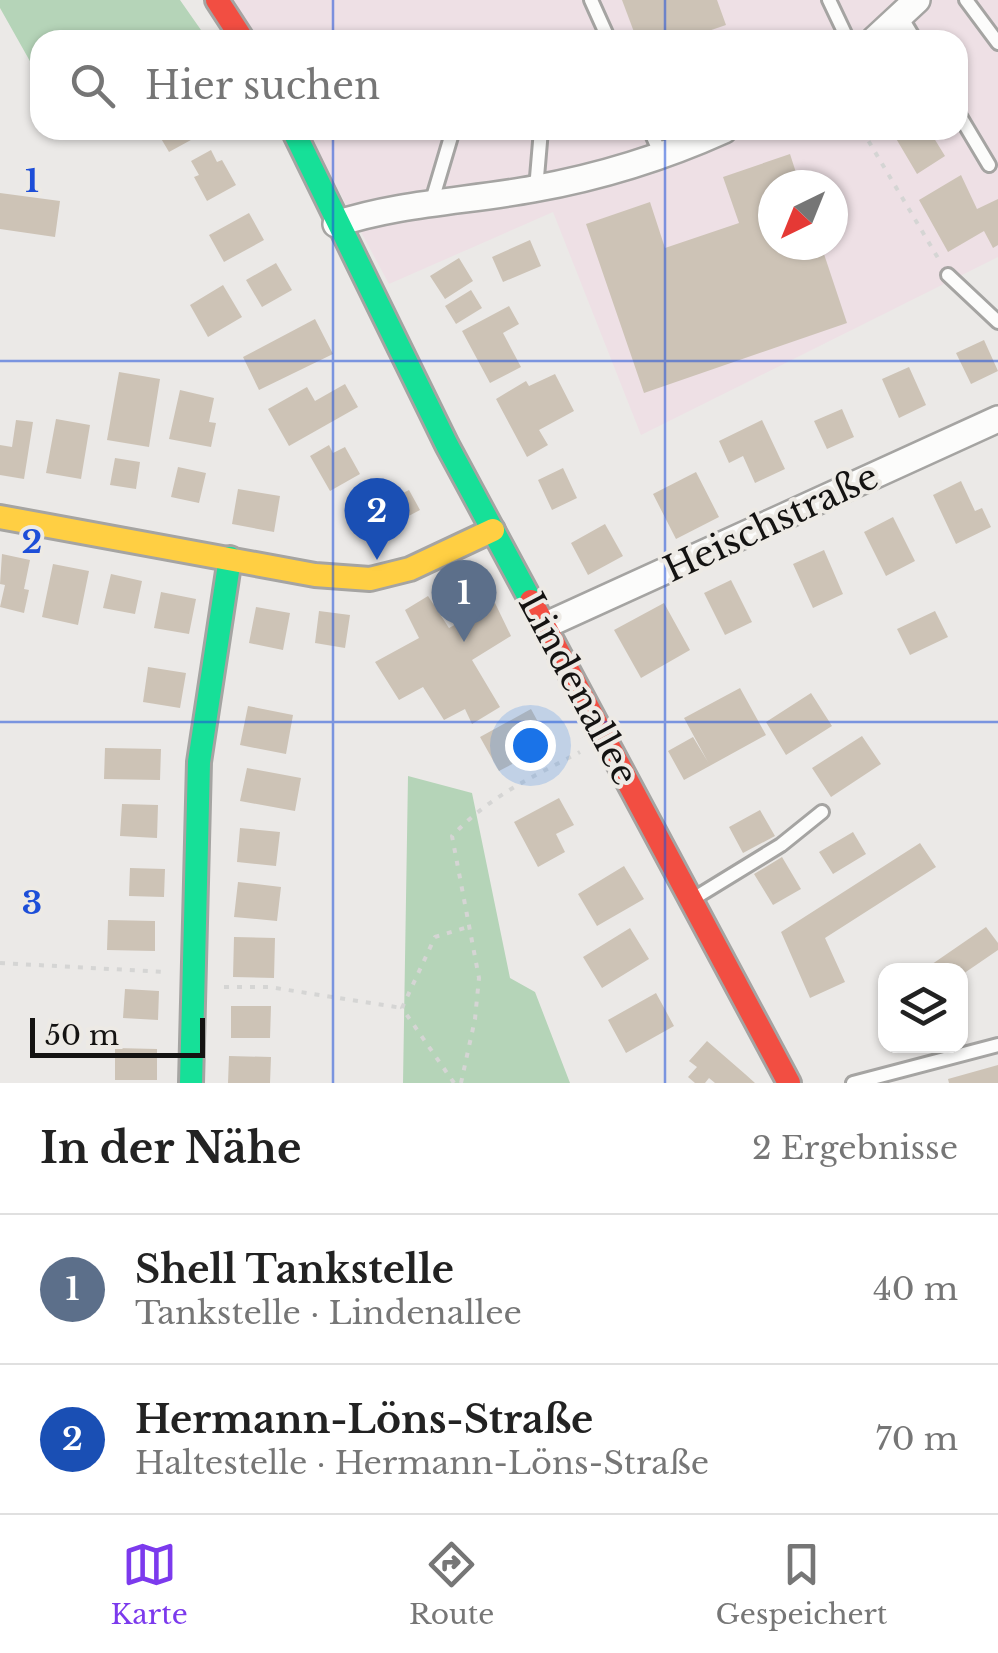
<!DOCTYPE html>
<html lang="de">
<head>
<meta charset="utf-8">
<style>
	:root { --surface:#fff; --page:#f6f6f6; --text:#222; --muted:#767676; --line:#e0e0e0; --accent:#7c3aed }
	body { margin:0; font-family:"Libre Baskerville",serif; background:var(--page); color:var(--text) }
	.controls { position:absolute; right:30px; bottom:30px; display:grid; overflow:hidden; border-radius:20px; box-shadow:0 2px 8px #0004 }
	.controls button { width:90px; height:90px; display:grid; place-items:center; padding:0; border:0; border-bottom:2px solid var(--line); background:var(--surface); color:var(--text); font:50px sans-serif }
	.compass { position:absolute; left:758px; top:170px; width:90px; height:90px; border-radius:50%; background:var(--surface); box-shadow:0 2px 8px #0004; rotate:223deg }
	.scale { position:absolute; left:30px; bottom:25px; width:175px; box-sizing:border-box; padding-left:10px; border:5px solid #141312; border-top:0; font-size:28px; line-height:35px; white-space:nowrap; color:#141312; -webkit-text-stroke:8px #edeae5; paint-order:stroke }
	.you { position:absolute; left:530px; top:745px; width:35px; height:35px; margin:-25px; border:8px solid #fff; border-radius:50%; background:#1a73e8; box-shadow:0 0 0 15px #1a73e833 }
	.badge { display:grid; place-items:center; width:65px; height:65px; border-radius:50%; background:var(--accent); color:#fff; font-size:32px; font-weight:700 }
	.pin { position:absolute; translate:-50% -82px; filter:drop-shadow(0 2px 5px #0008) }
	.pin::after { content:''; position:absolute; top:52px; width:35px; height:30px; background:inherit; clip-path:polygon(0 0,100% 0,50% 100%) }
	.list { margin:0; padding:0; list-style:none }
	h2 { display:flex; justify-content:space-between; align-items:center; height:130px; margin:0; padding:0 40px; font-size:42px }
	h2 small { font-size:32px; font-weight:400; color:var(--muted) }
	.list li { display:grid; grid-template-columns:65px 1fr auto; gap:30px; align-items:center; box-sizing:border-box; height:150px; padding:0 40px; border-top:2px solid var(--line) }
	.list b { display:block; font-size:38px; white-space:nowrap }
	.list p { margin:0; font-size:32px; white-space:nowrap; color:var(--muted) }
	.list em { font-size:32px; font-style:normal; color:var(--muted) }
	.icon { flex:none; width:55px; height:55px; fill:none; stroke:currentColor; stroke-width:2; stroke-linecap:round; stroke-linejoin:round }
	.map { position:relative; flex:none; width:998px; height:1083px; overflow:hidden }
	.search { position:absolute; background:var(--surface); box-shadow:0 2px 8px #0004; left:30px; right:30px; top:30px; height:110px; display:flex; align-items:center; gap:25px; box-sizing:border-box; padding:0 35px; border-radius:30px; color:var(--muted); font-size:38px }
	.sheet { height:430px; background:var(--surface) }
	nav { display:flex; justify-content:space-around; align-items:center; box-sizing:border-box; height:140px; border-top:2px solid var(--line); background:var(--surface); font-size:28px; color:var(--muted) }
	nav a { display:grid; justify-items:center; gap:5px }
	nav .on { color:var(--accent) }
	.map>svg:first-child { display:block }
</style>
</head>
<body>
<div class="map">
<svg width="998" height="1083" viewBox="0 0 998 1083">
	<rect width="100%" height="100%" fill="#ebe9e7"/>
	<path fill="#eee0e5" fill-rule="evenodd" d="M234,0h764v257l-357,178 -88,-223 -164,72 -83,-154h652v-90h-701zM773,185h60v60h-60z"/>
	<path fill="#b5d4b8" d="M0,0h180l28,40h-168v39l-40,-71z
		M408,776l64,17 38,185 25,14 35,91h-167z"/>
	<path fill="#cdc3b6" d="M622,0h95l9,25 -44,15h-45z
		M156,130h42l2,5 -31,17z
		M891,130h38l16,26 -28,18z
		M211,150l6,12 5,-2 14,25 -29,16 -13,-24 5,-2 -8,-14z
		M790,154l10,31h-27v60h48l26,78 -203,70 -58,-169 64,-22 15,46 74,-25 -16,-46z
		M961,175l16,34 21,-10v46l-5,3 -9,-17 -36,21 -29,-52z
		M0,193l60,8 -5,36 -55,-8z
		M249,213l15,27 -40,22 -15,-27z
		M530,240l11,26 -38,16 -11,-25z
		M459,258l14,23 -28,18 -15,-23z
		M276,263l16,27 -30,17 -16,-27z
		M223,285l19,32 -34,20 -18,-32z
		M471,290l11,18 -26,16 -11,-18z
		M509,306l10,18 -16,9 18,34 -31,16 -28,-52z
		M315,319l18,35 -74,36 -16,-33z
		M984,340l14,31 -27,13 -15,-31z
		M909,367l17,38 -27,13 -17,-39z
		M119,372l41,7 -11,68 -42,-7z
		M555,374l19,37 -35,19 9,15 -21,12 -31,-58 30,-18 3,5z
		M345,384l13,23 -69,39 -21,-37 39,-22 8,14z
		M180,390l34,8 -5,24 7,1 -5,24 -42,-8z
		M842,409l12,28 -27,12 -13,-28z
		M56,419l34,6 -9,54 -35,-6z
		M16,420l17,2 -9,57 -24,-4v-30l12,2z
		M762,420l23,49 -30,14 -12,-27 -14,7 -10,-22z
		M329,445l4,8 12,-6 15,27 -30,17 -20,-35z
		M115,458l25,4 -4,27 -26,-4z
		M178,467l28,6 -7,30 -28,-6z
		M563,468l14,30 -25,12 -14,-30z
		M696,472l23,45 -43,22 -23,-45z
		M961,481l14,30 7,-3 9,19 -35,17 -23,-49z
		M238,489l42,7 -6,36 -42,-8z
		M409,490l11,20 -19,10 2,4 -28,14 -17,-32 29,-15 4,8z
		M893,517l22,44 -29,15 -22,-44z
		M605,524l18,32 -35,19 -17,-32z
		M824,550l19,44 -30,14 -20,-44z
		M2,554l28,6 -6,29 5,1 -5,23 -24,-6 5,-22 -5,-1z
		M53,564l36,7 -11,54 -36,-8z
		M111,574l31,7 -7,33 -32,-6z
		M731,580l21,42 -27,13 -21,-42z
		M161,592l35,7 -7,35 -35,-6z
		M428,596l21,32 46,-25 16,33 -39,24 28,47 -28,17 -7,-15 -21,11 -21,-33 -24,13 -24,-38 44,-24 -14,-28z
		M664,603l26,47 -49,28 -27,-48z
		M256,607l34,6 -7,37 -34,-7z
		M319,611l31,4 -5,33 -30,-5z
		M935,611l13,26 -38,18 -13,-26z
		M148,667l38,6 -6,35 -37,-6z
		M740,688l26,47 -82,45 -16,-29 25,-14 15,25 -24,-44z
		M811,693l21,33 -46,29 -20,-33z
		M248,706l45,9 -7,39 -46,-9z
		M531,709l19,35 -51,27 -19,-34z
		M862,736l19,28 -50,33 -19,-29z
		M105,748l56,1 -1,31 -56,-1z
		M247,768l54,10 -6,33 -55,-10z
		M559,798l15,27 -18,9 9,18 -27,15 -24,-45z
		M122,804l36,1 -1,33 -37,-2z
		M760,810l15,26 -32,17 -14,-26z
		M240,828l40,4 -4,34 -39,-4z
		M853,832l13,22 -33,20 -14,-22z
		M920,843l16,24 -111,71 20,44 -35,16 -29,-66z
		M782,857l19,32 -28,16 -19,-31z
		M624,866l20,33 -47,27 -19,-32z
		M130,868l35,1 -1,28 -35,-1z
		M238,882l43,5 -4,34 -43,-4z
		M108,920l47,1v30l-48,-1z
		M986,927l12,16v7l-38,26v-5h-38z
		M630,928l19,31 -47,29 -19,-31z
		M234,937l41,1 -1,40 -41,-1z
		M125,989l34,2 -1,29 -35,-2z
		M656,993l18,33 -48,27 -18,-33z
		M231,1006h40l-1,32h-39z
		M707,1041l38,33 10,9h-40l-6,-5 -4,5h-10l-7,-6 9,-10 -8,-6z
		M115,1048l42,1v31h-42z
		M229,1056l42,1 -1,26h-42z
		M998,1065v18h-49l-1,-4z"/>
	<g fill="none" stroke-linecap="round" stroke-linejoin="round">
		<defs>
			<path id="lane" d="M591,0l18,40
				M829,0l19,40
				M966,0l32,43
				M900,15l15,25
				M958,113l31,52
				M650,130l11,25
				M536,189l5,-59
				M431,204l22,-74
				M948,275l50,47
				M693,899l88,-54 41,-33
				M853,1083l145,-38"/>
			<path id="street" d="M874,40l43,-40
				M336,224c63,-21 132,-23 197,-35 67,-12 129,-31 191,-59
				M544,626l454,-207"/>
			<path id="fast" d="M293,130l154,315 84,156
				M191,1083l8,-321 31,-204"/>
			<path id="slow" d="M0,517l315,58 55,4 40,-10 83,-39"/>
			<path id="jam" d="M217,0l26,40
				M531,601l258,482"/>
		</defs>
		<use href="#lane" stroke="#a5a4a2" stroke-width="18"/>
		<use href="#street" stroke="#a5a4a2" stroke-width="30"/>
		<use href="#fast" stroke="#a5a4a2" stroke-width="28"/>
		<use href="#slow" stroke="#a5a4a2" stroke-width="28"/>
		<use href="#jam" stroke="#a5a4a2" stroke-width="28"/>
		<path stroke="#d5d5d4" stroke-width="4" stroke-dasharray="5 8" stroke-linecap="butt" d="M862,130l76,128
			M0,963l166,9
			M224,987h45l133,21
			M454,1083l-52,-75 33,-71 36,-11
			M461,1083l14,-64 4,-41 -27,-142c39,-41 79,-58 128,-84"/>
		<use href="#lane" stroke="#fcfcfb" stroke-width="12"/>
		<use href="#street" stroke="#fcfcfb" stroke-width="25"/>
		<use href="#fast" stroke="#16e098" stroke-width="22"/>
		<use href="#slow" stroke="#ffcf43" stroke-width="22"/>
		<use href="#jam" stroke="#f24e42" stroke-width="22"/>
	</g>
	<path fill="none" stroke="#1d4ed8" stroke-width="2.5" stroke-opacity="0.55" d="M333,0v40M665,0v40M333,130v953M665,130v953M0,361h998M0,722h998"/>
	<g text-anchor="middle" stroke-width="8" stroke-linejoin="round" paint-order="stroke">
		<g font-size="35" fill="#141312" stroke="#edeae5">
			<text transform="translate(771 523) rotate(-25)" y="12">Heischstraße</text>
			<text transform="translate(578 689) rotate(62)" y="12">Lindenallee</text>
		</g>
	</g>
	<g font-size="32" text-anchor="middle" font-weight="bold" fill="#1d4ed8" stroke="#edeae5" stroke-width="8" stroke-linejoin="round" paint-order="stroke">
		<text x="32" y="192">1</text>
		<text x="32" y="553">2</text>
		<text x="32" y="914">3</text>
	</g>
</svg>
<div class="controls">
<button><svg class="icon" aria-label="layers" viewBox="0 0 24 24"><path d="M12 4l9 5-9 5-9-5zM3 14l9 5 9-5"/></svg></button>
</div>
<svg class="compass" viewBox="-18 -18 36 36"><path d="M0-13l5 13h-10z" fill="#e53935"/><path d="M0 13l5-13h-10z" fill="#767676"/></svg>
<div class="scale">50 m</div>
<div class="you"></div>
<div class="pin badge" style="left:464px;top:642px;background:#5c6f8a">1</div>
<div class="pin badge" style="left:377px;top:560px;background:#1a4fb4">2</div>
<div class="search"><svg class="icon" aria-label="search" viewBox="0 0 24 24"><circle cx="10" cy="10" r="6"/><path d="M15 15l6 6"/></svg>Hier suchen</div>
</div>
<section class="sheet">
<h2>In der Nähe<small>2 Ergebnisse</small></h2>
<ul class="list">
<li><span class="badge" style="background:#5c6f8a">1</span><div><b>Shell Tankstelle</b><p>Tankstelle · Lindenallee</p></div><em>40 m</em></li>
<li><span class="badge" style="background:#1a4fb4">2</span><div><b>Hermann-Löns-Straße</b><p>Haltestelle · Hermann-Löns-Straße</p></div><em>70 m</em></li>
</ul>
</section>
<nav>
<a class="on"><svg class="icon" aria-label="map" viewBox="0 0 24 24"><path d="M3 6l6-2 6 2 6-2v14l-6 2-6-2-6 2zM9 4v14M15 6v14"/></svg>Karte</a>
<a><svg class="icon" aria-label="directions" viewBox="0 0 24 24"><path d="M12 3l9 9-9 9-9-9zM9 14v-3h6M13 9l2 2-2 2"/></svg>Route</a>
<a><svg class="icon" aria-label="saved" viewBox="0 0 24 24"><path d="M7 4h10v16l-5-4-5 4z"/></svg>Gespeichert</a>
</nav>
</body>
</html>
